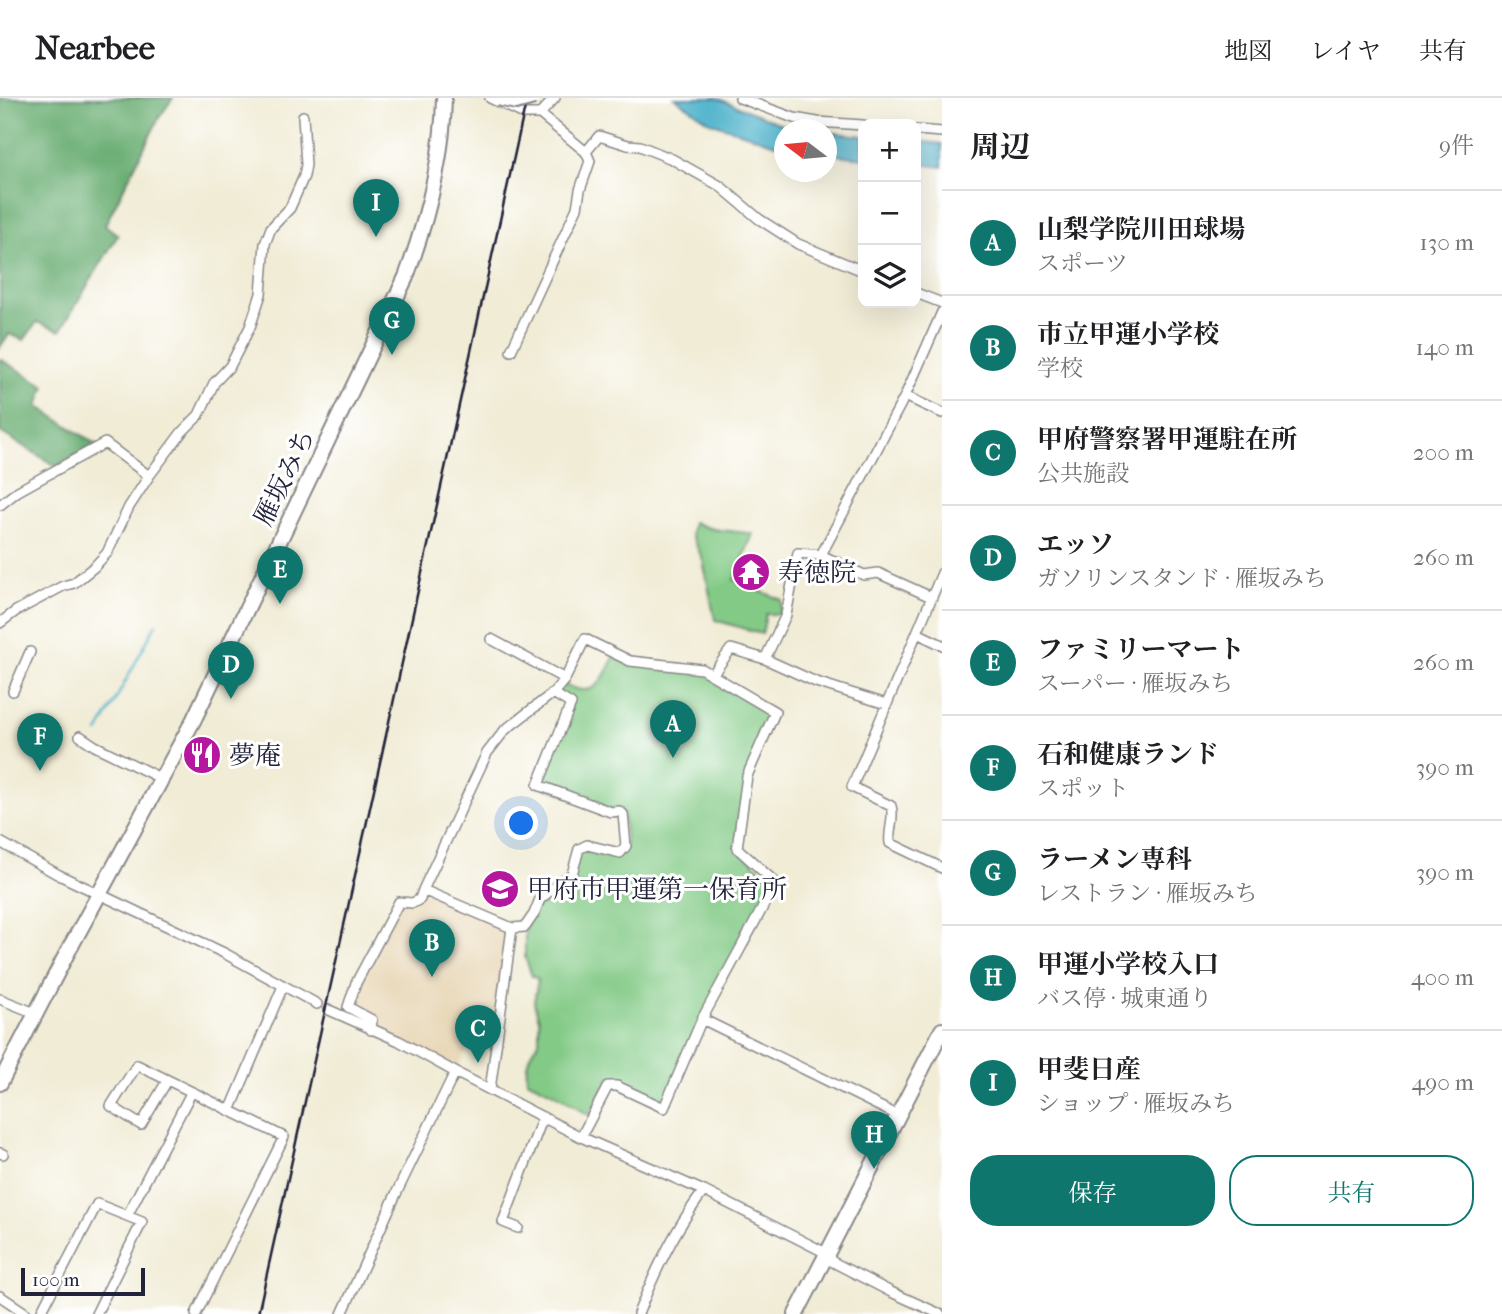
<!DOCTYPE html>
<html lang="ja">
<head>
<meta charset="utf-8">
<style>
	:root { --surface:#fff; --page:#f6f6f6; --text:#202124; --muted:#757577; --line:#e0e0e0; --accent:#0f766e }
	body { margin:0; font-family:"IM FELL French Canon","Noto Serif JP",serif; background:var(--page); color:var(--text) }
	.controls { position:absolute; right:21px; top:21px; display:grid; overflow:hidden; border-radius:14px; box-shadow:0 7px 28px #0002 }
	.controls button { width:63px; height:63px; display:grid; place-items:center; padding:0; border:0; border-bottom:2px solid var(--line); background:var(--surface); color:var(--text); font:35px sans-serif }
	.compass { position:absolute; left:774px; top:21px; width:63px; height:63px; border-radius:50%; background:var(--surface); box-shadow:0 7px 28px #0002; rotate:286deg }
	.scale { position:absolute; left:21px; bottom:18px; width:124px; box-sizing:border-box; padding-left:7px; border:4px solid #22223b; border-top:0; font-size:19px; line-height:24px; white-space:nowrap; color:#22223b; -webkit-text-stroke:5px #fff; paint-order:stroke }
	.you { position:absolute; left:522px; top:726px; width:24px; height:24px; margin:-18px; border:5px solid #fff; border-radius:50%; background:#1a73e8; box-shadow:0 0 0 10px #1a73e833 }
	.badge { display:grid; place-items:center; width:46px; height:46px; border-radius:50%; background:var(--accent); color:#fff; font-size:23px; font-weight:700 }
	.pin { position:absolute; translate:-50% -58px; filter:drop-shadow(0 2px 4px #0008) }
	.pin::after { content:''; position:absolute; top:37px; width:24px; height:21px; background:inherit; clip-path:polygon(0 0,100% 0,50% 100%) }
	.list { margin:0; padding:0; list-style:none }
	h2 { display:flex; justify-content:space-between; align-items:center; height:91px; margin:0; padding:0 28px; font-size:30px }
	h2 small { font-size:23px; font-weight:400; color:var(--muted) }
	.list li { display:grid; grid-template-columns:46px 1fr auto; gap:21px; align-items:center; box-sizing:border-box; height:105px; padding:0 28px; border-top:2px solid var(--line) }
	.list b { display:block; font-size:26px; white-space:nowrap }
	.list p { margin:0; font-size:23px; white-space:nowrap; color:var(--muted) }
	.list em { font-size:23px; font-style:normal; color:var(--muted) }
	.actions { display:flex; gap:14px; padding:21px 28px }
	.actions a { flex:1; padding:16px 0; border:2px solid var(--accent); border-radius:28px; text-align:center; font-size:24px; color:var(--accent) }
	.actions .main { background:var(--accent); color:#fff }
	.icon { flex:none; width:38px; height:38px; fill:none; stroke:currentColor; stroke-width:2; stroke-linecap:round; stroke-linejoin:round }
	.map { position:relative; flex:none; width:942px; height:1216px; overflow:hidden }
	header { display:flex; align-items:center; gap:42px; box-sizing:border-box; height:98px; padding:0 35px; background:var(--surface); border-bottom:2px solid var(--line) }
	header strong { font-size:33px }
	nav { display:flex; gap:38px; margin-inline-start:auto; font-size:24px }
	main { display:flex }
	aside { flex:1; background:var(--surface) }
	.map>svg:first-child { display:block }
</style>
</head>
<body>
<header>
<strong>Nearbee</strong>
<nav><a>地図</a><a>レイヤ</a><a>共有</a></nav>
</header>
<main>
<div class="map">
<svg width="942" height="1216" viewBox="0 0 942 1216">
	<rect width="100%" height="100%" fill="#fff"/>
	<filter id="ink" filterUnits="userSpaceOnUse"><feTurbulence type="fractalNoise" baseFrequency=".0143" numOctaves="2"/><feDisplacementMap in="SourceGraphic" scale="14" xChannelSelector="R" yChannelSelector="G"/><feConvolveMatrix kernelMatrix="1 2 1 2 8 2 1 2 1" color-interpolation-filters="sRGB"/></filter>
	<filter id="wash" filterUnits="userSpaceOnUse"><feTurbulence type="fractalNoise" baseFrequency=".00686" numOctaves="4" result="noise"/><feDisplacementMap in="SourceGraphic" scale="28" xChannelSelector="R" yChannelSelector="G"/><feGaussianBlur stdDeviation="1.57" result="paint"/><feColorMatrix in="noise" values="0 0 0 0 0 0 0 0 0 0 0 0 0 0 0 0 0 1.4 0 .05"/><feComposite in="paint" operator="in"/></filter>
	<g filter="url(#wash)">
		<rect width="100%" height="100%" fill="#f1ecd6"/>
		<path fill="#e9d9ba" d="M423,792l89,38 -16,118 -26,-2 -15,28 -84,-42 1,-10 -24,-13 51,-105 14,1z"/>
		<path fill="#83ca86" stroke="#527660" stroke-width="2" d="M693,424c21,11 37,7 60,12l-19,46 48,20 -2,14h-14l-4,20 -47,-14 -12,-60 -12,-26z
			M615,557l87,14 73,43 -19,42 -19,94 39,35 -74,136 -38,89 -52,-26 -5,1 -18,32 -33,-21 -29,-14c-2,-15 1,-27 12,-38v-23l-5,-16 4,-24 -6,-3 -7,-19v-30l15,-28 32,-25 7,-25 41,4 6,-7 -3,-32 -85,-29 33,-81 -18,-11 11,-9c32,17 38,-4 51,-29z"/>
		<path fill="#6aae73" stroke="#466857" stroke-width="2" d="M0,0h173l-14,20 -54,107 13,10 -58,96 -23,-9 -13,18 -15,-6 -9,13z
			M0,261l45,27 -7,20 59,39 -41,21 -56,-34z"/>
		<path fill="#4ab0c9" stroke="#366982" stroke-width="2" d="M675,0h42l64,26 31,5 -27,1 -1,17 -74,-25z
			M827,34l36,4v22l-36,-4z
			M916,43l26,3v23l-26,-3z"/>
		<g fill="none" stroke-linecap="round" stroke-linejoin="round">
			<path stroke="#4ab0c9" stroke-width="2.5" d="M98,635l58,-109"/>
		</g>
	</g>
	<g filter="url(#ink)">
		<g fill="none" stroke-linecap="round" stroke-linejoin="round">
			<defs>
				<path id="minor" d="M490,0l34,16h16l15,-16
					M740,0l54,20 23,4 46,3
					M916,32l26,2
					M586,54l13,-16 29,9 12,1 32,13 48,27 39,33 39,25 65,27
					M916,195l26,10
					M511,253l66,-143 3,-18 10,-29 -4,-9 -46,-38
					M905,298l37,17
					M0,407l18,-14 87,-48 44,33
					M821,457l43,20 14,-2 53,24
					M942,475l-90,214 39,19c4,12 -3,24 -1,37l52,25
					M0,525l16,-12 47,-25 11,-3 20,-16 13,-14 22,-46 20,-31 33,-44 17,-17 15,-32 16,-17 20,-39 11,-33 4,-50 6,-16 19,-20 14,-32 2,-11 -3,-49
					M917,535l25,12
					M491,541l74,40
					M765,561l51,23 70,22
					M712,577l19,-26 34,10 21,-44 12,-62 23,2 84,-159 37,-84
					M13,593l17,-39
					M80,638l15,10 67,33
					M0,744l59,33 165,78 93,51
					M512,830l13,-1 9,-13 6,-15 32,-25 7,-25 8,-4 33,8 6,-7 -3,-32 -4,-3 -8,1 -73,-27 33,-81 -18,-11
					M0,901l35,14
					M329,912l70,31 56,31 126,65 27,-51h9l47,22 38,-89 74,-136 -39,-35 10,-72 28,-64 -73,-43 -72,-8 -45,-22 -20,40 -12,14 -48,37 -18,23 -64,137 89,38 -22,162
					M702,921l195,96
					M371,932l1,-10 -24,-13 8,-24 43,-81 14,1 7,-4 3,-9
					M167,983l-26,44 -30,-19 26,-41 147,72 -88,177
					M230,1013l53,-125
					M581,1039l123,54
					M0,1055l3,1
					M127,1118l64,-123
					M518,1130l-15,-6 40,-105
					M0,1198l27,18
					M40,1216l57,-110 45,18 -46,92
					M342,1216l54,-120 59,-122
					M638,1216c17,-43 37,-86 66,-123l124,63 3,7 60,31 49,22"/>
				<path id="trunk" d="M0,985l65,-126 129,-238 212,-442c21,-57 37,-118 38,-179
					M796,1216l146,-284"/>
			</defs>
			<use href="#minor" stroke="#8a8788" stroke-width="12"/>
			<use href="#trunk" stroke="#8a8788" stroke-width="18"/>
			<use href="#minor" stroke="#fff" stroke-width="9"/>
			<use href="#trunk" stroke="#fff" stroke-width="14"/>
			<path stroke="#22223b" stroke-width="2.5" d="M258,1216l269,-1216"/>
			<defs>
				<path id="tertiary-bridge" d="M498,2l18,4 18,-5"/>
			</defs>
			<use href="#tertiary-bridge" stroke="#8a8788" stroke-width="14" stroke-linecap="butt"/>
			<use href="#tertiary-bridge" stroke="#fff" stroke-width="10"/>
		</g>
	</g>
	<defs>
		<symbol id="temple-disc" viewBox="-11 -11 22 22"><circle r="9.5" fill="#b5179e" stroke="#fff"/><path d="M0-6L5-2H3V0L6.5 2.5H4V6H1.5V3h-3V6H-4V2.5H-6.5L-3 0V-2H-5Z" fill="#fff"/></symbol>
		<symbol id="restaurant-disc" viewBox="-11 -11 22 22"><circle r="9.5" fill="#b5179e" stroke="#fff"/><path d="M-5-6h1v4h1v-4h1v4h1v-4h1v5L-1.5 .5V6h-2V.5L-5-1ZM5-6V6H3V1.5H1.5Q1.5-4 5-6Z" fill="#fff"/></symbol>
		<symbol id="school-disc" viewBox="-11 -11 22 22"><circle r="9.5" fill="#b5179e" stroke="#fff"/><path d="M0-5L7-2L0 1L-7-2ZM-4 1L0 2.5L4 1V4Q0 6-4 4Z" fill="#fff"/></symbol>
	</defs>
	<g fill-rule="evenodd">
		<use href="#temple-disc" x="729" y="452" width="44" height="44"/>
		<use href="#restaurant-disc" x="180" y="635" width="44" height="44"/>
		<use href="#school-disc" x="478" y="769" width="44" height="44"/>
	</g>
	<g text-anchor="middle" stroke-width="6" stroke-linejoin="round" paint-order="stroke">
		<g font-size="26" fill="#22223b" stroke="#fff">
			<text transform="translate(284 379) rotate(-64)" y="9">雁坂みち</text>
		</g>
		<g font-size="26" fill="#22223b" stroke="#fff" text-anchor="start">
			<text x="778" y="483">寿徳院</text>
			<text x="229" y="666">夢庵</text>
			<text x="527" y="800">甲府市甲運第一保育所</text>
		</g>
	</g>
</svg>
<div class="controls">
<button>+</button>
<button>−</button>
<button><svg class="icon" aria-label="layers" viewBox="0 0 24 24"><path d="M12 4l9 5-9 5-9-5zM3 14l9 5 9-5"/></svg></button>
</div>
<svg class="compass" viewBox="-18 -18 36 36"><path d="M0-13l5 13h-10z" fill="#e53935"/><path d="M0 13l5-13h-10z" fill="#757577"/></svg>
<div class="scale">100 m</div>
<div class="you"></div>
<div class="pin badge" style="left:673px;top:660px">A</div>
<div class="pin badge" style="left:432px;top:879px">B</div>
<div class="pin badge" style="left:478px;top:965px">C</div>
<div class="pin badge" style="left:231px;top:601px">D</div>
<div class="pin badge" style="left:280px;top:506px">E</div>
<div class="pin badge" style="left:40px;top:673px">F</div>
<div class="pin badge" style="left:392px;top:257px">G</div>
<div class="pin badge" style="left:874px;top:1071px">H</div>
<div class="pin badge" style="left:376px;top:139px">I</div>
</div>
<aside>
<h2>周辺<small>9件</small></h2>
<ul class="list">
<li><span class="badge">A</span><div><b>山梨学院川田球場</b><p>スポーツ</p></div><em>130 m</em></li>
<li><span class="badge">B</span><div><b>市立甲運小学校</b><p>学校</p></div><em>140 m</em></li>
<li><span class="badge">C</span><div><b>甲府警察署甲運駐在所</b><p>公共施設</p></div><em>200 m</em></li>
<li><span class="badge">D</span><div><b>エッソ</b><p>ガソリンスタンド · 雁坂みち</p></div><em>260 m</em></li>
<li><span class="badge">E</span><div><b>ファミリーマート</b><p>スーパー · 雁坂みち</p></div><em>260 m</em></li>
<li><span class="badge">F</span><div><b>石和健康ランド</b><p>スポット</p></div><em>390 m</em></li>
<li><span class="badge">G</span><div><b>ラーメン専科</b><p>レストラン · 雁坂みち</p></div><em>390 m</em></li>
<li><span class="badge">H</span><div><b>甲運小学校入口</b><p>バス停 · 城東通り</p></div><em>400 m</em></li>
<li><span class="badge">I</span><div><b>甲斐日産</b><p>ショップ · 雁坂みち</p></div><em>490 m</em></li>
</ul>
<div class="actions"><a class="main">保存</a><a>共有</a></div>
</aside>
</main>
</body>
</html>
